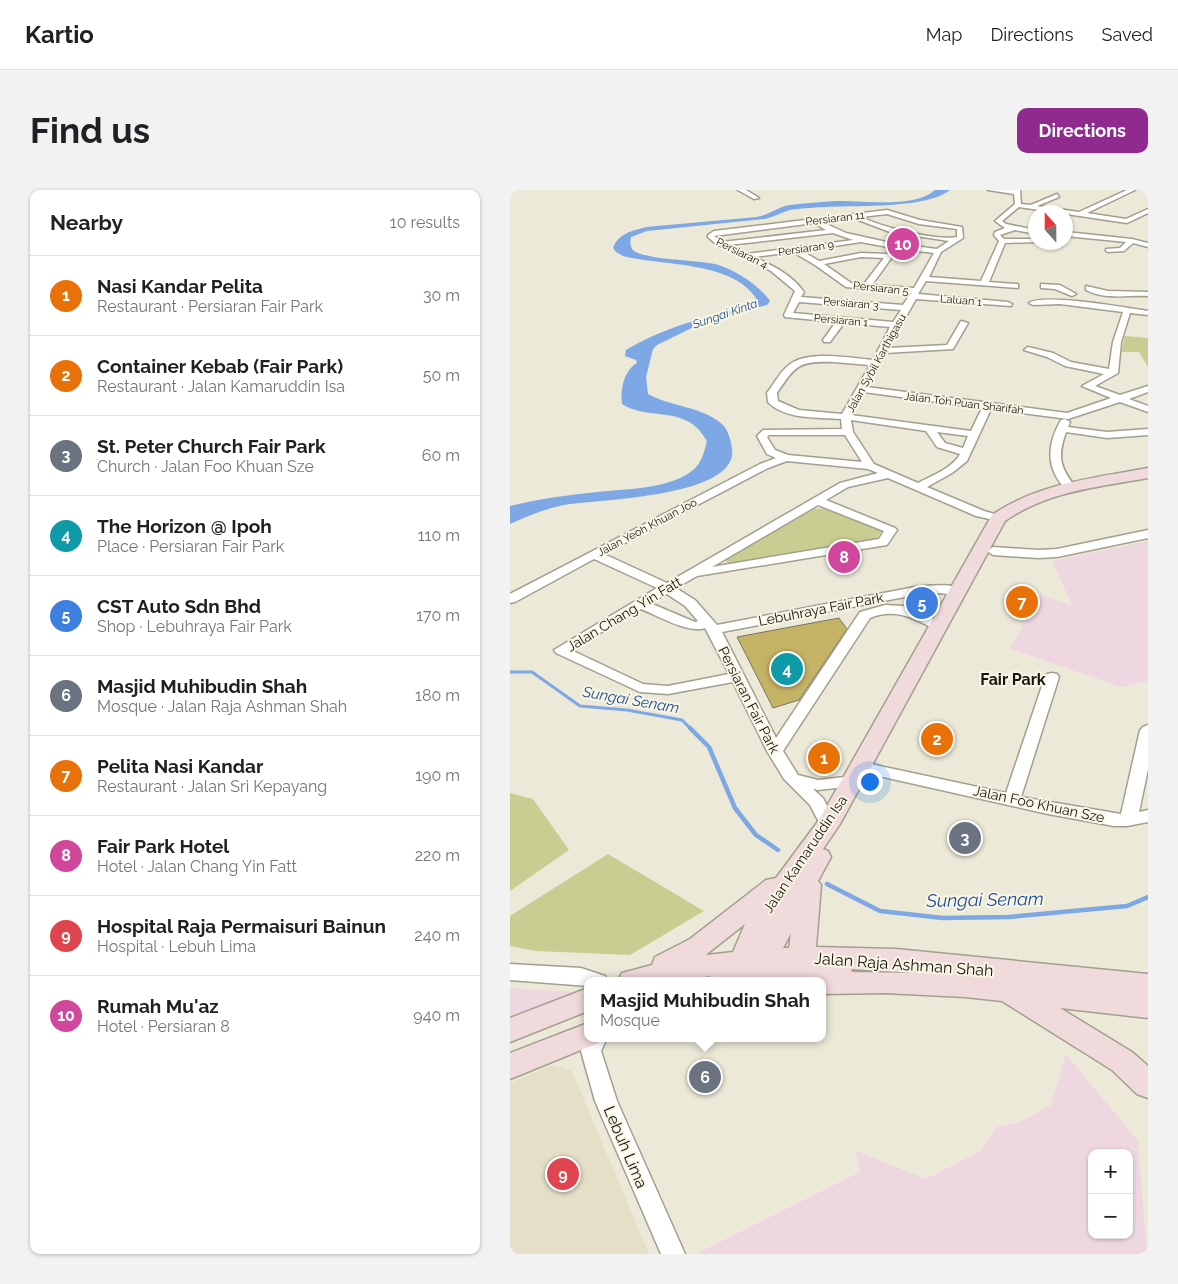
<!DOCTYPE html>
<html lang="en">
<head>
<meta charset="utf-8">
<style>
	:root { --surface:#fff; --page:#f2f2f2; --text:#202124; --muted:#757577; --line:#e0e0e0; --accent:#912a8f }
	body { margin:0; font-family:Raleway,sans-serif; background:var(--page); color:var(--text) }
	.controls { position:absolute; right:15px; bottom:15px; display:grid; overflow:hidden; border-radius:10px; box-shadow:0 1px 4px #0004 }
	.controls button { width:45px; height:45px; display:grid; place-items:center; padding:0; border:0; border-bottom:1px solid var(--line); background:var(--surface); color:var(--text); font:25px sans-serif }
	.compass { position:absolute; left:518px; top:15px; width:45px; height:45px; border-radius:50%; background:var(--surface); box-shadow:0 1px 4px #0004; rotate:339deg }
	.you { position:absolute; left:359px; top:591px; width:18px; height:18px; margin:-12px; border:4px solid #fff; border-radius:50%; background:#1a73e8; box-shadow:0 0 0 8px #1a73e833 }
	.badge { display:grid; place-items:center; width:32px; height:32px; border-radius:50%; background:var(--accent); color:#fff; font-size:16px; font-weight:700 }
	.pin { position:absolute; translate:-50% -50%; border:2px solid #fff; box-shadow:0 1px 5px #0006 }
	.popup { position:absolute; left:74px; top:787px; width:242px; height:65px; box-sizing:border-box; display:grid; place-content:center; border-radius:10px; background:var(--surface); filter:drop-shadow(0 1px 4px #0005); font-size:16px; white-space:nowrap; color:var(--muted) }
	.popup b { font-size:19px; color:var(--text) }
	.popup::after { content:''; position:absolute; left:50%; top:100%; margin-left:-10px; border:10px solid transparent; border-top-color:var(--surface) }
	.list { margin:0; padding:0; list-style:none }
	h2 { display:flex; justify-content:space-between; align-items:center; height:65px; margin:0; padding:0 20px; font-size:21px }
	h2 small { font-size:16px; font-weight:400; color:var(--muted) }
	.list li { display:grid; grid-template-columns:32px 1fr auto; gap:15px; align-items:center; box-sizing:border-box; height:80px; padding:0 20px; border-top:1px solid var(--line) }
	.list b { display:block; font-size:19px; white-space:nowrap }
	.list p { margin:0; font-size:16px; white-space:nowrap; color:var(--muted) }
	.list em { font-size:16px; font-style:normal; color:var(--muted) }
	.map { position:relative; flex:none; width:638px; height:1064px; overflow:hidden; border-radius:10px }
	header { display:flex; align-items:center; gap:30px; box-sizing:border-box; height:70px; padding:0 25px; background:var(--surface); border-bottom:1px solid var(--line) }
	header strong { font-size:24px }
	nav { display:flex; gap:28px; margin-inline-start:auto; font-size:18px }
	.intro { display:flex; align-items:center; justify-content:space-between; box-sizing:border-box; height:120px; padding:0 30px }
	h1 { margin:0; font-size:35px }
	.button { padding:12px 22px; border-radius:10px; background:var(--accent); color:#fff; font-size:18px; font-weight:700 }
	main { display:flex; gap:30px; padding:0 30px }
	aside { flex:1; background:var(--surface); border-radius:10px; box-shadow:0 1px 4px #0004 }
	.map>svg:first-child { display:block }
</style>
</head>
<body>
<header>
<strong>Kartio</strong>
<nav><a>Map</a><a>Directions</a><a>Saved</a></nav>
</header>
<div class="intro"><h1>Find us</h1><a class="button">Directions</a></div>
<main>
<aside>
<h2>Nearby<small>10 results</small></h2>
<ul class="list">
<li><span class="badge" style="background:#e8710a">1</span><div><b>Nasi Kandar Pelita</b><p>Restaurant · Persiaran Fair Park</p></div><em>30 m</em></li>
<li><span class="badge" style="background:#e8710a">2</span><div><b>Container Kebab (Fair Park)</b><p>Restaurant · Jalan Kamaruddin Isa</p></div><em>50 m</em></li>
<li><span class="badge" style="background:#6b7280">3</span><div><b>St. Peter Church Fair Park</b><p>Church · Jalan Foo Khuan Sze</p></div><em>60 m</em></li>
<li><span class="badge" style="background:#0f9aa8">4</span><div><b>The Horizon @ Ipoh</b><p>Place · Persiaran Fair Park</p></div><em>110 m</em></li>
<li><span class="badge" style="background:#3f7fe0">5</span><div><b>CST Auto Sdn Bhd</b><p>Shop · Lebuhraya Fair Park</p></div><em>170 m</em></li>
<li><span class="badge" style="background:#6b7280">6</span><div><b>Masjid Muhibudin Shah</b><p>Mosque · Jalan Raja Ashman Shah</p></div><em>180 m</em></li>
<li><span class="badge" style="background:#e8710a">7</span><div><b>Pelita Nasi Kandar</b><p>Restaurant · Jalan Sri Kepayang</p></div><em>190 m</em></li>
<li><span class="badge" style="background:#d1479c">8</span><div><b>Fair Park Hotel</b><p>Hotel · Jalan Chang Yin Fatt</p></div><em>220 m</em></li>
<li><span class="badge" style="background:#e0444e">9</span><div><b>Hospital Raja Permaisuri Bainun</b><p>Hospital · Lebuh Lima</p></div><em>240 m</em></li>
<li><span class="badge" style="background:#d1479c">10</span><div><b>Rumah Mu'az</b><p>Hotel · Persiaran 8</p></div><em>940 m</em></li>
</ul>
</aside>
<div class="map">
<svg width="638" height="1064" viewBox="0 0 638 1064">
	<rect width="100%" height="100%" fill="#ede9d8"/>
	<path fill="#e5dfc7" d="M42,875l20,6 77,183h-139v-171z"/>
	<path fill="#efd7e2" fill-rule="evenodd" d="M638,351v140l-26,6 -112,-38 29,-54 33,10 -20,-44z
		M0,798l67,4 -67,27z
		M556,864l72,87 9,113h-446l-1,-2 160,-80 -4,-21 70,28 55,-28 15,-24 24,-5 31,-17zM582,963h37v82h-37z"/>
	<path fill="#c9cd92" d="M615,146l23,2v29l-9,-15h-18z
		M317,318l55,23 -6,8 -142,25 -8,-2 1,-3 87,-50z
		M0,603l23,6 36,51 -59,41z
		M98,664l96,57 -74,44 -94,-4 -26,-5v-30z"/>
	<path fill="#7da7e5" d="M425,0h15c-27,21 -104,14 -140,18 -7,0 -13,1 -20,2 -8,2 -16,7 -25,9l-118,12 -16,6c-1,4 -1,8 1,12 8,11 67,11 83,15 19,5 44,21 55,37l-3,4 -61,16 -49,24 -4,4 -7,28 2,17c23,13 53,12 74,30 6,5 9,17 10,24 8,50 -137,51 -168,57 -19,4 -37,11 -54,19v-18c29,-7 57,-11 87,-14 27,-3 69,-3 92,-19 12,-7 15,-20 18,-32 -3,-4 -6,-10 -10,-13 -20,-20 -53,-9 -75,-24 -2,-14 2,-34 15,-41l-1,-3 -11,-4 1,-6c37,-22 75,-32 117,-42l9,-5 4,-5c-24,-37 -94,-32 -133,-42l-7,-4 -3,-4c6,-15 19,-17 33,-21l111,-10c12,-2 20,-10 33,-12 15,-2 31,-3 46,-4 27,-1 78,8 99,-11z"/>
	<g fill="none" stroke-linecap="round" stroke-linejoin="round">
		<path stroke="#7da7e5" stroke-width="3" d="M0,482h22l48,34 47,4 55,10 9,9"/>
		<path stroke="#7da7e5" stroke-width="4.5" d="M180,538l19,19 26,61 21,27 22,15
			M317,694l53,27 63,7 66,-1 118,-11 21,-9"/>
	</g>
	<path fill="#c5b365" stroke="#787465" d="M329,428l8,11 -48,71 -26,8 -36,-71z"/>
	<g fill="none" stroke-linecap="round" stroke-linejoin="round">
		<defs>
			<path id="minor" d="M228,0h8l13,8 -5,1z
				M478,0h32l1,14 10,1 26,-11 2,3 -22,9 42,6 48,-22h8l-48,23 39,6 22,-10v4l-21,10 -108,-16 -17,14 4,3 30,6v4l-21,-4 -15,5 4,4h32v3h2l-33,1 -16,39 26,2h3v4l-92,-7 -8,13 90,8 4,2 -1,2 -95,-7 -28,49 59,-3 14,-24 7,2 -15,26 -68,4 -18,34 200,26 44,-15 -29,-12 22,-12 -39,-8 -18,-9 -23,-7 4,-3 25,6 18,9 38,7 4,-27 10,-30 -63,-8 -27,1 -4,-2c14,-10 98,5 119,8v4l-18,-2 -9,29 -3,31 -23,13 25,9 28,-9v6l-19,7 19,7v6l-28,-10 -52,17 -77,-10 -24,52 -15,12 -25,14 57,24 18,5 2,2 -2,2 -4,1 -22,-5 -88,-38 -40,9 -22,13 69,28 2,2 -10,15 -190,31 -21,12 19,12 22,25 198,-38c12,-1 41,-5 49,4l-6,4 -20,-2 -23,2 -193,37 54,106 84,-126 25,-7 18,1 22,8 21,12 -7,4 -5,-1c-21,-12 -40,-21 -64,-11l-87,133 15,24 20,5 36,-4 6,1 2,4 -2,4 -6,1 -36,4 -5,-1 10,9 13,26 -2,4 -6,2 -6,-2 -12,-23 -26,-26 -17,-28 -34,-69 -65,12 -28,-2 -84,-39 -2,-3 103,-62 -63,-29 -79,43 -5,1v-9l250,-130 16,-6 -9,-4 -10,-18 6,-6 79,-1 -1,-10c-23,-2 -56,1 -73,-17l-1,-9c7,-9 13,-21 22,-28 18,-15 61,-7 84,-5l17,-33 -46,-4 -14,19h-6l-1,-2 13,-18 -51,-5 -1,-2 11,-24 -24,-20 -55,-27 -8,-7v-2l6,-4 173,-21 33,10 42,7 1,11 -22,14 -12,25 52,4 18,-40 -5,-6 1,-3 10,-4 -10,-7 20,-17 -1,-10zM377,24l32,10 38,5v8c-22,4 -75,-10 -96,-20zM343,28l37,14 59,9 -12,8 -46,-6 -45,-10 -24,-11zM304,33l12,7 -104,12 -8,-6zM323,43l20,7 -106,14 -18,-9zM351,52l32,6 -6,6 -26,-1 -42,8 -17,-10zM383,58l41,5 -20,35 -42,-3 25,-35zM283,62l22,13 31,22 65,6 -8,12 -102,-8 3,-5c-12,-17 -32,-27 -50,-35zM351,67l23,1 -20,26 -13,-1 -27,-19zM289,112l102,8 -8,12 -100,-9zM324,172l36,3 -28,49 -43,-4 -21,-9 -1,-8c19,-28 21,-32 57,-31zM354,202l118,16 -11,23 -120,-16zM341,230l75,11 11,16 23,7c-7,14 -29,22 -42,29l-44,-19 -21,-32zM427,242l31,4 -5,12 -18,-5zM259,245h76l17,27 -74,-7 -13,-5 -8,-13zM277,271l81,8 10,4 -38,10 -173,100 -63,-29 164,-86zM308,315l66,26 -5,8 -167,28zM157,404l18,12 13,15 -3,1 -45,-19zM131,419c15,6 48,25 64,19l24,46 -61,12 -25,-2 -72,-34z
				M556,42l66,7 16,4v4l-15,-4 -9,8 -16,1 -2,-1v-2l14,-1 6,-6 -60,-6z
				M531,94l19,1 16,9 -4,2 -17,-7 -14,-1z
				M576,96l22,5 40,1v4c-20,-1 -44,4 -62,-6z
				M555,229l5,3 -2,5 39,5 41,-3v6l-41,3 -41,-6c-9,26 -6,35 10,56l-6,3c-6,-1 -8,-6 -11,-10 -14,-20 -9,-42 2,-61z
				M638,340v8l-91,19 -19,1 -45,-3 -6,-4 6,-4 45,3 19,-1z
				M542,483l5,1 2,3 -38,120 100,17 19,-84 3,-3 5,-2v44l-9,43 9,-2v12l-21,4h-13l-66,-12 -187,-42 -6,-1 -2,-4 2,-4 6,-1 145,31 39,-116 2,-3z
				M0,774l71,4 24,8 3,5h-20v5l-78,-6z
				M78,847v1h19l-6,13 16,50 68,153h-24l-66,-153 -14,-50z"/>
			<path id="secondary" d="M638,278v10c-50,9 -100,13 -143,43l-165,303 -17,25 5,2 3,6 -13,24 3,4 -5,62 80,2 252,25v44l-88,-10 72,44 16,14v32l-11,-4 -25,-24 -110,-69 -37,-4 -80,-4 -63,1v-13h-115l3,-5 -34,5h-58l4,-8 30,-8 3,-8 35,-18 76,-59 10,-2 43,-58 173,-305c47,-32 102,-37 156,-47zM235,734l-12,28 -27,3 2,-2zM281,743l-2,15h-6zM341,779l65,4 -64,-1z
				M78,798v23l-78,31v-24z
				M78,833v15h13l-3,5 -88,36v-26z"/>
		</defs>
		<use href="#minor" stroke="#a29f8f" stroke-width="3"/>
		<use href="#secondary" stroke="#a29f8f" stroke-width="3"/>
		<use href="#minor" fill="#fff" fill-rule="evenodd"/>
		<use href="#secondary" fill="#f1dadc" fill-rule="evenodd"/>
	</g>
	<g text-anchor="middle" stroke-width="4" stroke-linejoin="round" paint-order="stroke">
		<g font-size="11" fill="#17150f" stroke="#faf6e5">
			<text transform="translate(325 28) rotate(-7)" y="4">Persiaran 11</text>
			<text transform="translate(296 58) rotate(-8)" y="4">Persiaran 9</text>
			<text transform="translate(232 63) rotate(26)" y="4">Persiaran 4</text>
			<text transform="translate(371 98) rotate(6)" y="4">Persiaran 5</text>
			<text transform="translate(451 110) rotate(5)" y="4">Laluan 1</text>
			<text transform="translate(341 113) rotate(5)" y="4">Persiaran 3</text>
			<text transform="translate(331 130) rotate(5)" y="4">Persiaran 1</text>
			<text transform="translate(366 173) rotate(-61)" y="4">Jalan Sybil Karthigasu</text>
			<text transform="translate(454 213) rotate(7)" y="4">Jalan Toh Puan Sharifah</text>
			<text transform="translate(137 337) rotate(-28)" y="4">Jalan Yeoh Khuan Joo</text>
		</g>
		<g font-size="12" font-style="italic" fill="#1a4e96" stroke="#faf6e5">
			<text transform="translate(215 124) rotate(-19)" y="4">Sungai Kinta</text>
		</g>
		<g font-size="14" fill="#17150f" stroke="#faf6e5">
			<text transform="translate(311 419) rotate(-11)" y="5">Lebuhraya Fair Park</text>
			<text transform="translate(114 424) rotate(-31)" y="5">Jalan Chang Yin Fatt</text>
			<text transform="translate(239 510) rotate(63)" y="5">Persiaran Fair Park</text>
			<text transform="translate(529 614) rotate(12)" y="5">Jalan Foo Khuan Sze</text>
			<text transform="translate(295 664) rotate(-56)" y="5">Jalan Kamaruddin Isa</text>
		</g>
		<g font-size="15" font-style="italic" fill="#1a4e96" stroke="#faf6e5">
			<text transform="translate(121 510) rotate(10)" y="5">Sungai Senam</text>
		</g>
		<g font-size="16" font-weight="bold" fill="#17150f" stroke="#faf6e5">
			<text x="503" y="495">Fair Park</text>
		</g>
		<g font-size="16" fill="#17150f" stroke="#faf6e5">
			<text transform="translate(394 774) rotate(4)" y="6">Jalan Raja Ashman Shah</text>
			<text transform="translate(116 957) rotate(67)" y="6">Lebuh Lima</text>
		</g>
		<g font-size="18" font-style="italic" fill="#1a4e96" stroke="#faf6e5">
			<text transform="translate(475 710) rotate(-1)" y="6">Sungai Senam</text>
		</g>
	</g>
</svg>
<div class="controls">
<button>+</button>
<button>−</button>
</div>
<svg class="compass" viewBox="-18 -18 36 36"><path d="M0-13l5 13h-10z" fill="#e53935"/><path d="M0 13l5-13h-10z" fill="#757577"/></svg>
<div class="you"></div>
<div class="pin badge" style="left:314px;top:568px;background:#e8710a">1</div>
<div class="pin badge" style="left:427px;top:549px;background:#e8710a">2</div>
<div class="pin badge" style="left:455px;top:648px;background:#6b7280">3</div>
<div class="pin badge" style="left:277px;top:479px;background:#0f9aa8">4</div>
<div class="pin badge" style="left:412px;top:413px;background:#3f7fe0">5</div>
<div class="pin badge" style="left:195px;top:887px;background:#6b7280">6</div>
<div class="popup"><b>Masjid Muhibudin Shah</b>Mosque</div>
<div class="pin badge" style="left:512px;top:412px;background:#e8710a">7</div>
<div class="pin badge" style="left:334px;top:367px;background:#d1479c">8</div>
<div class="pin badge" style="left:53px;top:984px;background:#e0444e">9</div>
<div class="pin badge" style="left:393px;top:54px;background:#d1479c">10</div>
</div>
</main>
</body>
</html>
